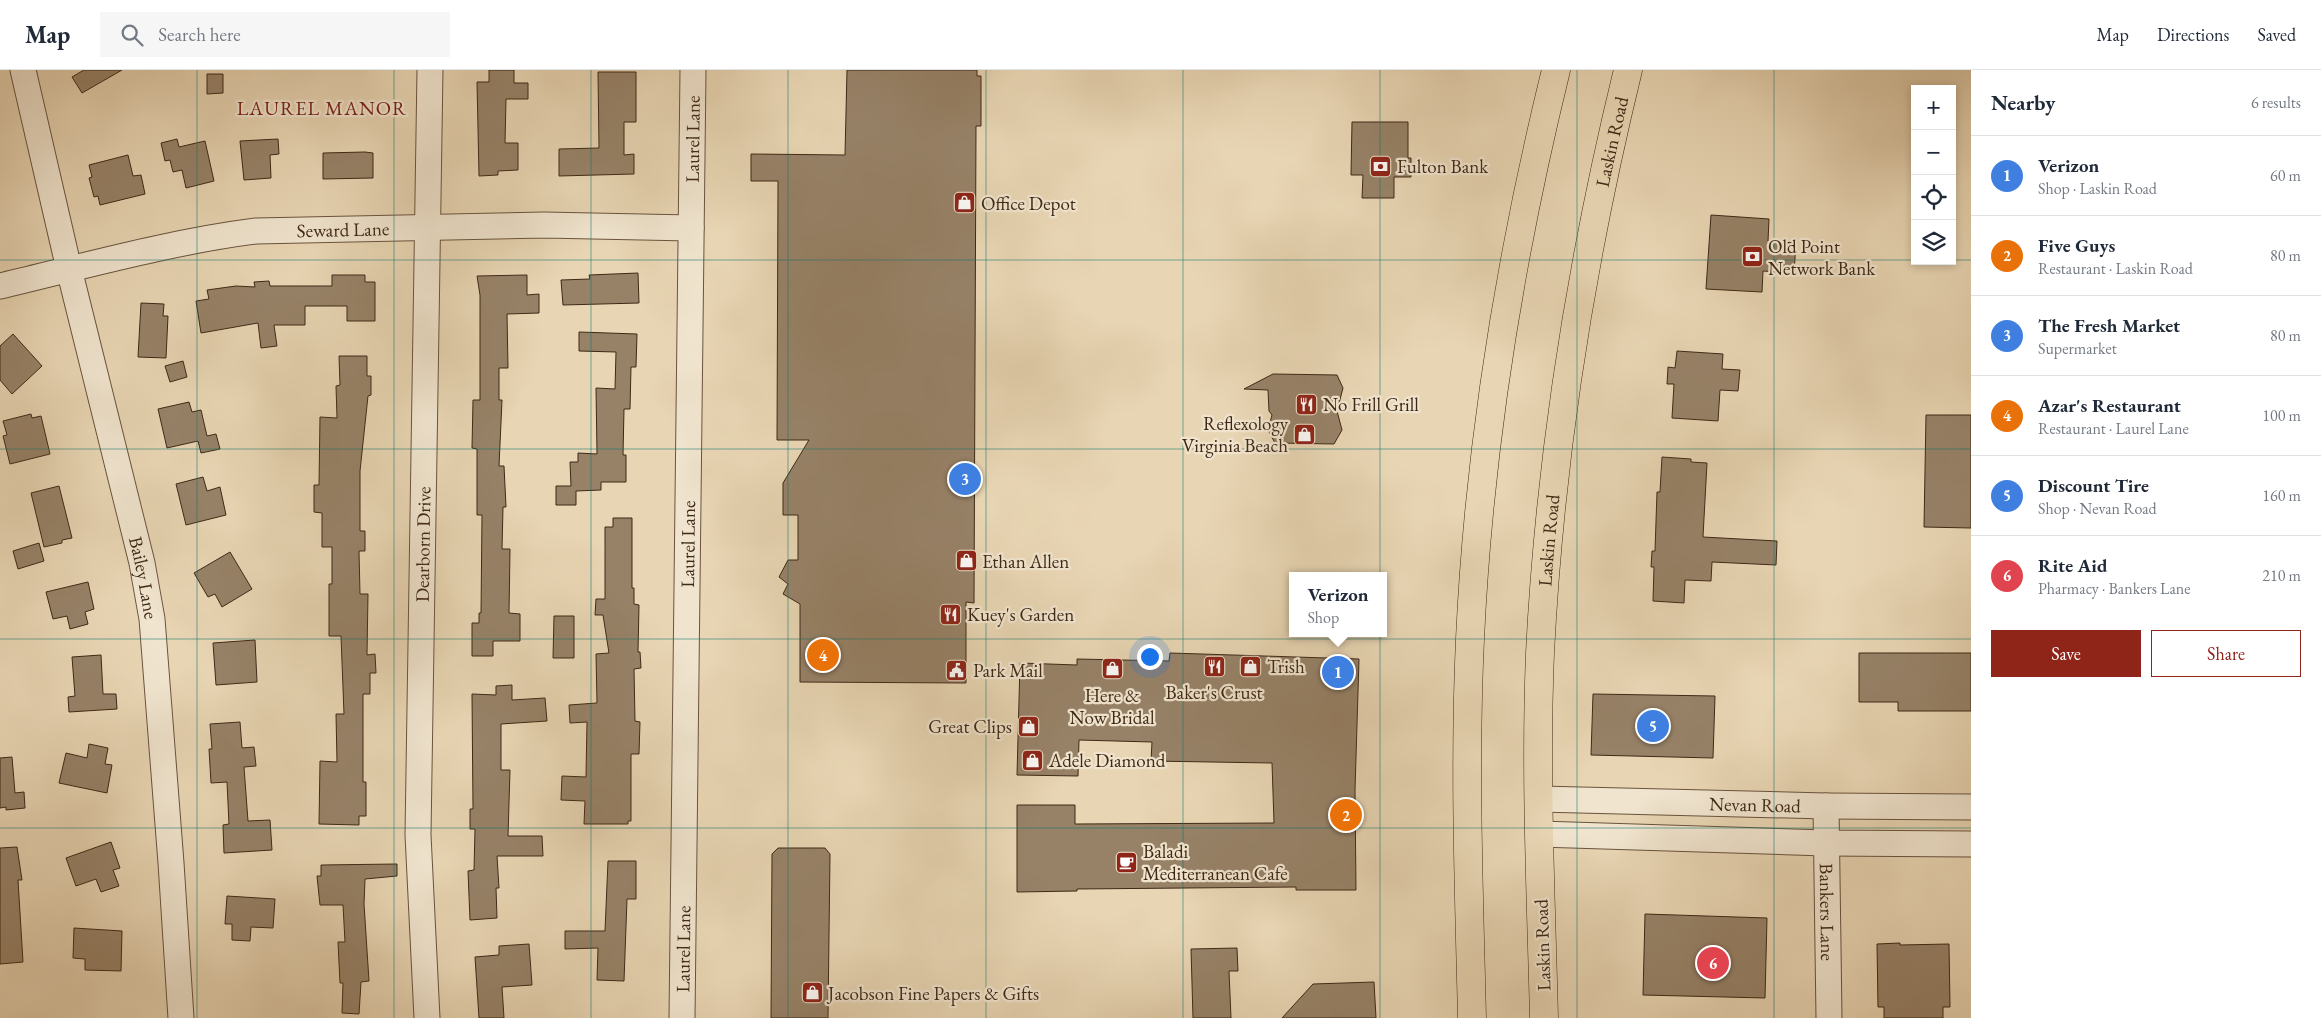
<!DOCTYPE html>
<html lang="en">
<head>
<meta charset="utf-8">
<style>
	:root { --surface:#fff; --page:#f6f6f7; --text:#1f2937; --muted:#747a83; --line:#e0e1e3; --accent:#8f2418 }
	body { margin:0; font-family:"EB Garamond",serif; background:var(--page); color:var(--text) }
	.controls { position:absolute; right:15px; top:15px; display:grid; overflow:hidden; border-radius:0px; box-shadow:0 2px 8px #0003 }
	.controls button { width:45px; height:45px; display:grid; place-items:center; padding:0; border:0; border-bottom:1px solid var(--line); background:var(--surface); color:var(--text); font:25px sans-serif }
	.you { position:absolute; left:1149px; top:586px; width:18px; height:18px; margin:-12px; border:4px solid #fff; border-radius:50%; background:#1a73e8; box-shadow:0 0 0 8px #1a73e833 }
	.badge { display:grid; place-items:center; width:32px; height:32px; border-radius:50%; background:var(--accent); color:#fff; font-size:16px; font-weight:700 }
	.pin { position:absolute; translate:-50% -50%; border:2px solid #fff; box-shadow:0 1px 5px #0006 }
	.popup { position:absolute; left:1289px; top:502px; width:98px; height:65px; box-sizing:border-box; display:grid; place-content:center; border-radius:0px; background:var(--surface); filter:drop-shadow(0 1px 4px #0005); font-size:16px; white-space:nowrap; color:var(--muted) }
	.popup b { font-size:19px; color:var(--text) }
	.popup::after { content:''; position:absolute; left:50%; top:100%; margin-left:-10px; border:10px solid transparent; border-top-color:var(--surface) }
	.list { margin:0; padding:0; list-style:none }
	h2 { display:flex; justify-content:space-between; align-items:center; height:65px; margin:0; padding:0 20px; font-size:21px }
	h2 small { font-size:16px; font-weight:400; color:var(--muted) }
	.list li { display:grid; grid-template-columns:32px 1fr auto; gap:15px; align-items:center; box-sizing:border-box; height:80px; padding:0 20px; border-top:1px solid var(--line) }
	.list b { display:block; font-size:19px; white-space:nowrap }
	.list p { margin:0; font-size:16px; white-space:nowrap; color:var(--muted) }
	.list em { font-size:16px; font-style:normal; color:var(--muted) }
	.actions { display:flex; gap:10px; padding:15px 20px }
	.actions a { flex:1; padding:11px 0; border:1px solid var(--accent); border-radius:0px; text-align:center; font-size:18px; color:var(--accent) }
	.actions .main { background:var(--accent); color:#fff }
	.icon { flex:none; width:28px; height:28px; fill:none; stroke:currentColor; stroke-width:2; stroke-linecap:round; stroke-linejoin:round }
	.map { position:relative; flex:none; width:1971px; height:948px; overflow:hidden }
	header { display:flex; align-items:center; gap:30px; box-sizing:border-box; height:70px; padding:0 25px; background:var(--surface); border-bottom:1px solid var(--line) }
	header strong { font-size:24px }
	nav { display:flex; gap:28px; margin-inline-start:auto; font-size:18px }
	.search { width:350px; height:45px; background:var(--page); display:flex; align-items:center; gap:12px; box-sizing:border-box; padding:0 18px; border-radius:0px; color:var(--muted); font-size:19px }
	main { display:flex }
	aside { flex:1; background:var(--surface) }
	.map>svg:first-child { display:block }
</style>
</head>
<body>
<header>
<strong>Map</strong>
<div class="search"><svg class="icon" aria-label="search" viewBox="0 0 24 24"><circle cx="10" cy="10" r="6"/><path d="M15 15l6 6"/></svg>Search here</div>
<nav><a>Map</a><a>Directions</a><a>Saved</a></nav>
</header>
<main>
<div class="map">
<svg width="1971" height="948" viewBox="0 0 1971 948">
	<rect width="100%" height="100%" fill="#e8d5b3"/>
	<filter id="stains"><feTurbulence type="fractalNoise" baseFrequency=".004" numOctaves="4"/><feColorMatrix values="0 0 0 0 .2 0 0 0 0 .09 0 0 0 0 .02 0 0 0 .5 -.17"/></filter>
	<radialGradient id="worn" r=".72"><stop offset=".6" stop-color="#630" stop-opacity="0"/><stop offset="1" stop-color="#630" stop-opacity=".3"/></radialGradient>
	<path fill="#978268" stroke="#3f2916" d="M84,0h38l-40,23 -10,-16z
		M489,0h25v13h14v16h-22l-1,44h13v27l-20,1v4l-19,1 -2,-94h12z
		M847,0h130v6h4v50h-5l-2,477 -8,-1v81l-166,-1v-78l-17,-10 5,-10 -9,-7 9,-17h10v-45h-15v-32l26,-43h-32l1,-259h-27v-27l94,1z
		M598,2h38v50h-12v33l10,-1v20l-75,2v-27l40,-1z
		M207,4h16v19l-16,1z
		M1352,52h56v36h3v19h-17v21h-32l1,-23h-12z
		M177,69l2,8 26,-6 9,40 -28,7 -4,-18 -9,2 -3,-12 -5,1 -4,-18z
		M278,69l1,15 -9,1 1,23 -27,2 -4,-39z
		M365,82l8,1v25l-50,1v-26z
		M128,85l5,21 8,-1 4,19 -45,11 -2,-9 -4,1 -5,-19 3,-1 -3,-12z
		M1711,145l58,4 -1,22 28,2 -2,30 -31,-2 -1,21 -56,-3z
		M638,203l1,30 -76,2 -2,-25 29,-1 -1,-4z
		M332,205h33v7h10v39h-28v-15h-42v19h-31l3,21 -16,2 -3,-25 -57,10 -5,-32 13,-2 -2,-9 29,-4 19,1 -1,-5 15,-1 1,5h62z
		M527,205v20l12,-1v19l-32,1 1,54h-9v32h3l-3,66h5l2,41h-3l-1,42h8l-1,64 11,1v27h-27v15h-21v-33h7v-10h2l1,-98h-5v-66l-5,-1 1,-48h7v-105l-3,-19z
		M141,233l23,1 -1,12h5l-2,42 -28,-1z
		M579,262l58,2 -1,33h-5l-1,42h-6l-1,46h3v27h-25v8l-25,1v14h-20v-19h15l-1,-24h8v-9l19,1 -1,-66 19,1 1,-37 -37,-1z
		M13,264l29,32 -30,28 -12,-14v-34z
		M1677,281l46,3 -1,15 18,1 -2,21 -18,-1 -2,31 -46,-3 2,-34h-7l1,-17 7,1z
		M339,286h28v20h4v19l-3,1 -8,75v60h5v20h-6l1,43h8l-1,61 8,-1 1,19h-6v21h-7v88h3v34h-7v9l-40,-1 1,-63 17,1 -1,-48h8l-3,-78h-12v-52h3v-37h-10v-34l-8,-1v-27h5l1,-68 17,1 -1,-32 4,-1z
		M183,291l4,16 -17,5 -5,-16z
		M1273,304l64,1 6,13 -6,23 5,19 -8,14 -59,-1 -7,-13 4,-15 -3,-4 -1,-21 -24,-1z
		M189,332l3,10 9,-2 6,26 9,-2 4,15 -19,4 -3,-12 -31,7 -9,-39z
		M31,344l1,4 9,-2 9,38 -40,10 -7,-28 4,-1 -4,-14z
		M1926,345h45v113l-47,-1z
		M1662,387l29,2v3l16,1 -4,74 74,4 -1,24 -64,-3 -1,19 -26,-1 -1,23 -31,-2 1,-34h-3l1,-16h3l2,-59h3z
		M203,407l4,14 13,-4 6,28 -40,10 -10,-41z
		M59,416l13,52 -10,2v3l-18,4 -13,-54z
		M613,448h19v70h2v16l5,1 -1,47h2l1,16 -7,1 1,52 5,1 -1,32h-8v67h-3v3h-44l1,-23 -24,-1 1,-24 24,1 1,-55 -17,1 -1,-18 28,-2 -1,-49 13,-1 -6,-38h-8l1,-16h9v-72h8z
		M39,473l5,18 -26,8 -5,-18z
		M230,482l22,37 -30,18 -7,-13 -7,3 -14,-24z
		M88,512l6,27 -9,3 3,12 -18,5 -3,-13 -14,3 -7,-27z
		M554,546h20v42h-21z
		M255,570l2,42 -41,3 -3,-42z
		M1170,583l189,6 -4,131 1,100h-60v-3l-219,2v2l-60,1v-87h58v19l199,-1 -2,-60 -121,-2 1,-19 -73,-2 -1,36 -61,-1 3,-112 57,2v-6l92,2z
		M1859,583h112v58h-73v-9h-39z
		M101,585l2,39h13l1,15 -48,3 -1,-15 7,-1 -3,-39z
		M512,615v15l33,-2 2,23 -46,3v46h9l-2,66h34l1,20h-46l2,32h-3l1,30 -27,2 -2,-49 6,-1 1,-41h-5v-20h3l-1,-115 24,1v-9z
		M1593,624l122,2 -2,62 -122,-3z
		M240,652l2,26 12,-1 2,19 -12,1 4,54 22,-1 2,30 -48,3 -1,-28 6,-1 -2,-42 -16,1 -2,-34h3l-2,-25z
		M89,674l19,4 -3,16 7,1 -5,28 -48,-10 7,-30 21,5z
		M12,687l3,36 9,-1 1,16 -19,2v-3l-6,1v-50z
		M111,772l9,26 -7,2 6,16 -18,6 -5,-13 -20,7 -10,-28z
		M17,777l5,33h-4l5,82 -23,2v-116z
		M778,778h47l5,6 -2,164h-57l1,-164z
		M608,791h28v38h-9l-3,82 -27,-1 1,-32 -33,1v-18h40z
		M397,794v12l-32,3 -1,25 5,77 -8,1 -2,32 -17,-1 1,-30h-3l-2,-41h7l-2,-37h-23l-3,-29h4v-11z
		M227,826l48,3 -2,29 -22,-1 -1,14 -18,-1v-16h-7z
		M1645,844l122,4 -2,80 -122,-3z
		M74,858l48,3 -1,40 -36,-1v-11l-12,-1z
		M1900,873v2l49,-1 1,63h-7v11h-59v-11h-6l-1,-63z
		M529,874l3,41 -30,2 2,31h-25l-4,-61 24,-2v-9z
		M1237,878l1,23h-9l2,47h-38l-2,-69z
		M1374,912l2,36h-94l31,-34z"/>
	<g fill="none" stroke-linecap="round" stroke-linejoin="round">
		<defs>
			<g id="street">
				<path id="s1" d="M23,0l46,199 73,294 10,56 19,244 10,155"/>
				<path id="s2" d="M0,216c85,-20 170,-44 256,-55l288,-6 147,3"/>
				<path id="s3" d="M1539,729l287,7 145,1"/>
				<path id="s4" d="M1826,736l3,212"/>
				<path d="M1539,764l286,9 146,1"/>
				<path id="s5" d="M427,948l-9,-183 12,-765"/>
				<path id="s6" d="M682,948l11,-948"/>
			</g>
			<g id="primary">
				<path d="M1472,948c-3,-126 -8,-253 -2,-379 9,-193 40,-382 86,-569"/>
				<path id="s7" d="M1544,948c-3,-121 -9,-243 -4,-365 10,-198 41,-391 88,-583"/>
			</g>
		</defs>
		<use href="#street" stroke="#69543d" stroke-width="27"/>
		<use href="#primary" stroke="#3f2916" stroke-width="29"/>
		<use href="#street" stroke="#f0e4ce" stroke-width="25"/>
		<use href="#primary" stroke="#e8d5b3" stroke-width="28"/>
	</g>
	<path fill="none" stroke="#0f766e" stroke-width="1" stroke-opacity="0.55" d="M197,0v948M394,0v948M591,0v948M788,0v948M986,0v948M1183,0v948M1380,0v948M1577,0v948M1774,0v948M0,190h1915M1952,190h19M0,379h1971M0,569h1971M0,758h1971"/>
	<defs>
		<symbol id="bank-square" viewBox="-11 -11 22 22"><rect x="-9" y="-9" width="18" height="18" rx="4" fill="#8f2418" stroke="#f0e4ce"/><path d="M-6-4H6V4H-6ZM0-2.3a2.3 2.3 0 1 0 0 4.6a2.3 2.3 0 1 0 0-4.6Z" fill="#fff"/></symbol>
		<symbol id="shop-square" viewBox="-11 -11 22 22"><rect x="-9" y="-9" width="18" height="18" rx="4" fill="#8f2418" stroke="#f0e4ce"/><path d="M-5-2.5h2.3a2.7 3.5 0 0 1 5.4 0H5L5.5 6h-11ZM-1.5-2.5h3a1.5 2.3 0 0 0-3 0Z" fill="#fff"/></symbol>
		<symbol id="restaurant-square" viewBox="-11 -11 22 22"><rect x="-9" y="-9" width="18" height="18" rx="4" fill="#8f2418" stroke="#f0e4ce"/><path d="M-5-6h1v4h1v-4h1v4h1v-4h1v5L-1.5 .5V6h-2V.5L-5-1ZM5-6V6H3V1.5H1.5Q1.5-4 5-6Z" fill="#fff"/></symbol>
		<symbol id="civic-square" viewBox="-11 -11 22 22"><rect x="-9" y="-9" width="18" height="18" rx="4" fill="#8f2418" stroke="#f0e4ce"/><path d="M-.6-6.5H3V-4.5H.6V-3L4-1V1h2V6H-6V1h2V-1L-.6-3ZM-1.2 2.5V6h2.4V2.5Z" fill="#fff"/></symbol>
		<symbol id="cafe-square" viewBox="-11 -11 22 22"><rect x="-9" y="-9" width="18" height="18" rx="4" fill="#8f2418" stroke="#f0e4ce"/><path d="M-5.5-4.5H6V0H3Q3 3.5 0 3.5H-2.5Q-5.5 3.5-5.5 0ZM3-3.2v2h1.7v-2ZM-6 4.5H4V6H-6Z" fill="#fff"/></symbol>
	</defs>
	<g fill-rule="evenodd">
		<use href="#bank-square" x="1368" y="84" width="25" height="25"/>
		<use href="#shop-square" x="952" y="120" width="25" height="25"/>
		<use href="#bank-square" x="1740" y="174" width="25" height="25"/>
		<use href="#restaurant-square" x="1294" y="322" width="25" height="25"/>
		<use href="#shop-square" x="1292" y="352" width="25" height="25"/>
		<use href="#shop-square" x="954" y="478" width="25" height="25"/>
		<use href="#restaurant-square" x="938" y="532" width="25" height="25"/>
		<use href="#restaurant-square" x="1202" y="584" width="25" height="25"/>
		<use href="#shop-square" x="1238" y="584" width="25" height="25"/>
		<use href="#shop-square" x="1100" y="586" width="25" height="25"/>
		<use href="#civic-square" x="944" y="588" width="25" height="25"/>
		<use href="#shop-square" x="1016" y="644" width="25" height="25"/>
		<use href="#shop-square" x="1020" y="678" width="25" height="25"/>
		<use href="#cafe-square" x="1114" y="780" width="25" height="25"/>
		<use href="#shop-square" x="800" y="910" width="25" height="25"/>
	</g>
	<g text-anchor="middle" stroke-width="4.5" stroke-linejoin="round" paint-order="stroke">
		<g font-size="19" fill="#3f2916" stroke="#f0e4ce">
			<text dy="7" stroke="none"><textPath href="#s6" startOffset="879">Laurel Lane</textPath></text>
			<text dy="7" stroke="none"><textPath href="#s7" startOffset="882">Laskin Road</textPath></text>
			<text dy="7" stroke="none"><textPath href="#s2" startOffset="349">Seward Lane</textPath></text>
			<text dy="7" stroke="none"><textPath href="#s7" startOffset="478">Laskin Road</textPath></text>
			<text dy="7" stroke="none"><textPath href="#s5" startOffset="474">Dearborn Drive</textPath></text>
			<text dy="7" stroke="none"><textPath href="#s6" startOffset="474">Laurel Lane</textPath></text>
			<text dy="7" stroke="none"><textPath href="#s1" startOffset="522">Bailey Lane</textPath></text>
			<text dy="7" stroke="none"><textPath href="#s3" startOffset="216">Nevan Road</textPath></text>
			<text dy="7" stroke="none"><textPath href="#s4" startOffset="106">Bankers Lane</textPath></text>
			<text transform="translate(1542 875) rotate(-92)" y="7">Laskin Road</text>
			<text dy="7" stroke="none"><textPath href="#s6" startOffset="69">Laurel Lane</textPath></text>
		</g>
		<g font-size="19" fill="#3f2916" stroke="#f0e4ce" text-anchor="start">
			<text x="1397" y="103">Fulton Bank</text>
			<text x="981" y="140">Office Depot</text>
			<text x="1768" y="183">Old Point<tspan x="1768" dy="22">Network Bank</tspan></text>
			<text x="1323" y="341">No Frill Grill</text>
			<text x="1288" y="360" text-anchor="end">Reflexology<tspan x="1288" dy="22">Virginia Beach</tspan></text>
			<text x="982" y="498">Ethan Allen</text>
			<text x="967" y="551">Kuey's Garden</text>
			<text x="1267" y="603">Trish</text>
			<text x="973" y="607">Park Mail</text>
			<text x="1214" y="629" text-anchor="middle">Baker's Crust</text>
			<text x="1112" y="632" text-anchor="middle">Here &amp;<tspan x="1112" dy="22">Now Bridal</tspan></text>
			<text x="1012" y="663" text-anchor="end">Great Clips</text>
			<text x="1049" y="697">Adele Diamond</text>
			<text x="1143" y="788">Baladi<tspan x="1143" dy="22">Mediterranean Cafe</tspan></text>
			<text x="828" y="930">Jacobson Fine Papers &amp; Gifts</text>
		</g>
		<g font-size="20" letter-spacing="1" fill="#7a1f14" stroke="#f0e4ce">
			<text x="322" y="45">LAUREL MANOR</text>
		</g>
	</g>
	<rect width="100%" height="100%" filter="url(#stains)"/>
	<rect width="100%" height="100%" fill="url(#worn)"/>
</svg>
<div class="controls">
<button>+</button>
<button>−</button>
<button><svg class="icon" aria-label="locate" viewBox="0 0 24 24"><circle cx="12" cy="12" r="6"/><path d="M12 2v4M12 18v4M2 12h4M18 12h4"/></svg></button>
<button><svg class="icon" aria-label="layers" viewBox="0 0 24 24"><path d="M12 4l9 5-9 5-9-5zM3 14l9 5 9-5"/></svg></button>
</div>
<div class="you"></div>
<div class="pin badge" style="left:1338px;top:602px;background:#3f7fe0">1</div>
<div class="popup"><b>Verizon</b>Shop</div>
<div class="pin badge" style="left:1346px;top:745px;background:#e8710a">2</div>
<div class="pin badge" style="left:965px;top:409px;background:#3f7fe0">3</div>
<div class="pin badge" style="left:823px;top:585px;background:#e8710a">4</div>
<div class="pin badge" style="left:1653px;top:656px;background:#3f7fe0">5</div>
<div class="pin badge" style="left:1713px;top:893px;background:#e0444e">6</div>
</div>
<aside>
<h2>Nearby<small>6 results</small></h2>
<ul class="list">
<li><span class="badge" style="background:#3f7fe0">1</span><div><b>Verizon</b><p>Shop · Laskin Road</p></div><em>60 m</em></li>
<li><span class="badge" style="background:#e8710a">2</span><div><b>Five Guys</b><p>Restaurant · Laskin Road</p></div><em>80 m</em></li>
<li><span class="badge" style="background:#3f7fe0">3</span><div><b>The Fresh Market</b><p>Supermarket</p></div><em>80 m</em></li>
<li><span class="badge" style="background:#e8710a">4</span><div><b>Azar's Restaurant</b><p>Restaurant · Laurel Lane</p></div><em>100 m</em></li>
<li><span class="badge" style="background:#3f7fe0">5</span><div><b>Discount Tire</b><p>Shop · Nevan Road</p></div><em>160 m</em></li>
<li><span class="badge" style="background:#e0444e">6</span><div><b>Rite Aid</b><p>Pharmacy · Bankers Lane</p></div><em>210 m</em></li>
</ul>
<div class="actions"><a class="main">Save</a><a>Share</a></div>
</aside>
</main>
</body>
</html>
